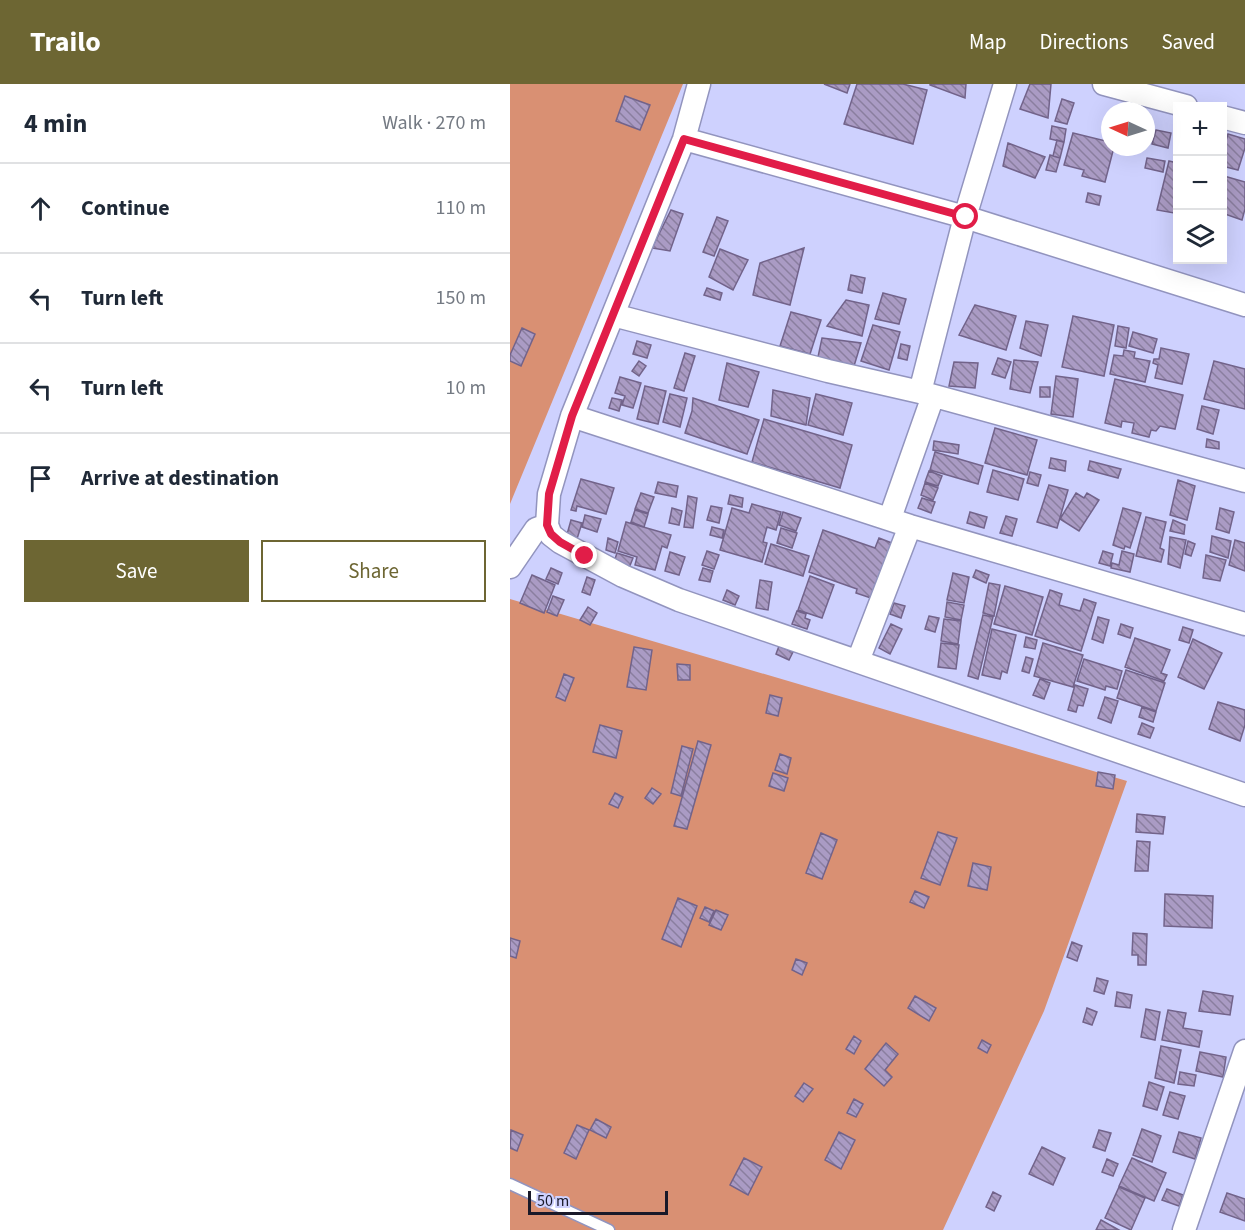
<!DOCTYPE html>
<html lang="en">
<head>
<meta charset="utf-8">
<style>
	:root { --surface:#fff; --page:#f6f6f7; --text:#1f2937; --muted:#747a83; --line:#e0e1e3; --accent:#6d6633 }
	body { margin:0; font-family:"Source Sans 3",sans-serif; background:var(--page); color:var(--text) }
	.controls { position:absolute; right:18px; top:18px; display:grid; overflow:hidden; border-radius:0px; box-shadow:0 6px 24px #0002 }
	.controls button { width:54px; height:54px; display:grid; place-items:center; padding:0; border:0; border-bottom:2px solid var(--line); background:var(--surface); color:var(--text); font:30px sans-serif }
	.compass { position:absolute; left:591px; top:18px; width:54px; height:54px; border-radius:50%; background:var(--surface); box-shadow:0 6px 24px #0002; rotate:274deg }
	.scale { position:absolute; left:18px; bottom:15px; width:140px; box-sizing:border-box; padding-left:6px; border:3px solid #191929; border-top:0; font-size:16px; line-height:21px; white-space:nowrap; color:#191929; -webkit-text-stroke:4px #ced1fe; paint-order:stroke }
	.stop { position:absolute; width:18px; height:18px; margin:-14px; border:4px solid #e11d48; border-radius:50%; background:#fff }
	.stop.end { background:#e11d48; border-color:#fff; box-shadow:0 2px 6px #0008 }
	.list { margin:0; padding:0; list-style:none }
	h2 { display:flex; justify-content:space-between; align-items:center; height:78px; margin:0; padding:0 24px; font-size:26px }
	h2 small { font-size:20px; font-weight:400; color:var(--muted) }
	.list li { display:grid; grid-template-columns:39px 1fr auto; gap:18px; align-items:center; box-sizing:border-box; height:90px; padding:0 24px; border-top:2px solid var(--line) }
	.list b { display:block; font-size:22px; white-space:nowrap }
	.list em { font-size:20px; font-style:normal; color:var(--muted) }
	.actions { display:flex; gap:12px; padding:18px 24px }
	.actions a { flex:1; padding:14px 0; border:2px solid var(--accent); border-radius:0px; text-align:center; font-size:21px; color:var(--accent) }
	.actions .main { background:var(--accent); color:#fff }
	.icon { flex:none; width:33px; height:33px; fill:none; stroke:currentColor; stroke-width:2; stroke-linecap:round; stroke-linejoin:round }
	.map { position:relative; flex:none; width:735px; height:1146px; overflow:hidden }
	header { display:flex; align-items:center; gap:36px; box-sizing:border-box; height:84px; padding:0 30px; background:var(--accent); color:#fff }
	header strong { font-size:28px }
	nav { display:flex; gap:33px; margin-inline-start:auto; font-size:21px }
	main { display:flex }
	aside { flex:1; background:var(--surface) }
	.map>svg:first-child { display:block }
</style>
</head>
<body>
<header>
<strong>Trailo</strong>
<nav><a>Map</a><a>Directions</a><a>Saved</a></nav>
</header>
<main>
<aside>
<h2>4 min<small>Walk · 270 m</small></h2>
<ul class="list">
<li><svg class="icon" aria-label="ahead" viewBox="0 0 24 24"><path d="M12 20V5M6 11l6-6 6 6"/></svg><div><b>Continue</b></div><em>110 m</em></li>
<li><svg class="icon" aria-label="left" viewBox="0 0 24 24"><path d="M17 20v-9H6M10 6l-5 5 5 5"/></svg><div><b>Turn left</b></div><em>150 m</em></li>
<li><svg class="icon" aria-label="left" viewBox="0 0 24 24"><path d="M17 20v-9H6M10 6l-5 5 5 5"/></svg><div><b>Turn left</b></div><em>10 m</em></li>
<li><svg class="icon" aria-label="arrive" viewBox="0 0 24 24"><path d="M6 21V4h12l-3 4 3 4H6"/></svg><div><b>Arrive at destination</b></div></li>
</ul>
<div class="actions"><a class="main">Save</a><a>Share</a></div>
</aside>
<div class="map">
<svg width="735" height="1146" viewBox="0 0 735 1146">
	<defs>
		<pattern id="building-back-hatch" width="6" height="6" patternUnits="userSpaceOnUse" patternTransform="scale(1.5)"><rect width="6" height="6" fill="#aa9bc4"/><path d="M-1 5l2 2M0 0l6 6M5-1l2 2" fill="none" stroke="#8a7e9f"/></pattern>
	</defs>
	<rect width="100%" height="100%" fill="#ced1fe"/>
	<path fill="#d99073" d="M0,0h173l-173,420z
		M0,515l617,182 -83,230 -101,219h-433z"/>
	<path fill="url(#building-back-hatch)" stroke="#72638a" stroke-width="1.5" d="M314,0h26l-3,9z
		M347,0h46l24,6 -14,54 -69,-20z
		M420,0h36l-1,14 -35,-13z
		M520,0h21l-3,34 -28,-9z
		M115,12l25,9 -10,25 -24,-9z
		M552,15l12,4 -7,21 -12,-3z
		M542,42l14,3 -2,13 -14,-3z
		M646,46l15,3 -3,15 -16,-4z
		M563,49l37,9v5h4l-9,35 -23,-6 2,-6 -20,-5z
		M718,50l17,5v9l-7,22 -16,-4v-12z
		M547,56l7,2 -4,16 -7,-2z
		M498,59l37,14 -10,21 -32,-12z
		M540,71l10,3 -4,14 -10,-2z
		M637,74l18,3 -2,11 -18,-4z
		M659,77l9,2v33l-4,17 -17,-3z
		M714,92l21,6v27l-3,11 -20,-7v-32z
		M578,109l13,3 -2,9 -13,-3z
		M161,126l12,4 -13,37 -18,-3z
		M207,133l11,4 -14,35 -11,-4z
		M294,164l-14,57 -37,-10 7,-32z
		M210,165l28,11 -15,30 -24,-13z
		M341,191l14,3 -3,15 -14,-3z
		M197,204l15,5 -2,7 -16,-5z
		M373,209l23,6 -7,25 -24,-5z
		M336,216l23,5 -7,31 -35,-10z
		M465,221l41,11 -10,34 -47,-15z
		M281,228l30,8 -11,34 -30,-8z
		M563,232l41,9 -10,51 -42,-9z
		M516,237l22,4 -7,31 -21,-8z
		M363,241l27,7 -11,38 -28,-9z
		M608,242l11,2 -3,20 -11,-2z
		M12,244l13,6 -14,32 -11,-5v-6z
		M623,248l24,7 -4,14 -24,-7z
		M312,254l39,5 -7,23 -36,-9z
		M127,257l14,4 -4,13 -14,-4z
		M391,260l9,2 -3,14 -9,-2z
		M651,264l28,6 -7,30 -27,-6 3,-13 -5,-2 1,-4h5z
		M614,266l11,2 -1,6 16,3 -5,21 -35,-8 4,-19 9,1z
		M175,269l10,3 -11,35 -10,-3z
		M488,274l13,4 -6,16 -13,-4z
		M504,276l24,2 -8,31 -20,-4z
		M129,277l7,5 -7,10 -7,-5z
		M704,277l31,8v40l-41,-10z
		M444,278l24,1 -3,25 -26,-2z
		M217,279l32,9 -11,35 -29,-7z
		M546,292l22,3 -5,38 -22,-3z
		M110,293l21,6 -8,25 -11,-3 3,-9 -10,-3z
		M605,295l68,16 -8,34 -15,-3 -4,5 -5,-1 -2,7 -17,-4 2,-10 -12,-2 -1,6 -16,-4z
		M135,302l21,5 -8,33 -21,-5z
		M530,303h10v10h-10z
		M263,306l37,8 -4,27 -35,-9z
		M160,310l17,4 -7,29 -17,-5z
		M306,310l36,9 -9,32 -35,-10z
		M102,314l10,2 -3,11 -10,-3z
		M183,314l66,22 -12,34 -62,-21 7,-22z
		M692,322l17,4 -6,24 -16,-5z
		M254,335l88,26 -12,43 -88,-26z
		M485,344l42,12 -10,35 -42,-12z
		M697,355l12,3v7l-13,-2z
		M424,357l25,4 -1,9 -25,-4z
		M425,368l48,14 -5,18 -48,-14z
		M541,374l15,3 -1,10 -16,-3z
		M580,377l31,8 -3,9 -30,-8z
		M483,386l31,9 -6,21 -31,-8z
		M419,387l13,5 -4,10 -13,-4z
		M520,388l11,3 -3,11 -11,-3z
		M71,395l33,9 -8,26 -29,-8 -1,5 -5,-1z
		M668,396l17,6 -8,34 -17,-5z
		M148,398l20,4 -2,11 -21,-4z
		M415,399l13,5 -5,12 -12,-5z
		M539,401l19,5 -11,38 -20,-6z
		M131,409l13,4 -6,16 -13,-4z
		M566,409l8,5 3,-5 12,7 -20,31 -19,-12z
		M220,411l13,3 -1,9 -14,-3z
		M178,412l9,2 -4,30 -9,-1z
		M412,414l13,4 -4,11 -13,-5z
		M242,420l29,8 -5,18 -9,-3 -4,15 4,1 -5,19 -42,-12 12,-42 17,5z
		M201,422l11,2 -3,15 -12,-3z
		M162,424l10,3 -3,14 -10,-2z
		M613,424l18,5 -11,35 -5,-2 -1,3 -11,-4z
		M710,424l14,4 -5,21 -13,-4z
		M125,426l13,4 -4,13 -13,-5z
		M273,428l18,6 -5,13 -17,-6z
		M460,428l17,5 -3,11 -17,-5z
		M75,431l16,4 -4,13 -15,-5z
		M496,432l11,3 -5,17 -12,-3z
		M636,433l20,5 -6,26 4,2 -3,12 -25,-6z
		M61,436l11,3 -6,19 -10,-4z
		M663,436l12,5 -1,9 -14,-3z
		M116,438l45,13 -4,13 -5,-2 -7,24 -20,-5 2,-8 -19,-6z
		M202,443l12,3 -2,8 -12,-3z
		M271,444l16,5 -5,15 -15,-5z
		M313,446l52,18 4,-10 18,7 -20,55 -21,-7 1,-4 -48,-17z
		M702,452l19,5 -3,17 -18,-6z
		M660,453l16,3 -6,28 -12,-4z
		M98,454l10,4 -3,11 -9,-3z
		M725,456l10,3v28l-16,-6z
		M678,457l7,3 -4,12 -6,-2z
		M261,460l38,12 -6,20 -38,-12z
		M197,467l12,4 -5,14 -12,-4z
		M593,467l10,3 -3,12 -11,-3z
		M612,467l12,3 -4,18 -19,-4 1,-5 7,2z
		M160,468l15,5 -6,18 -14,-4z
		M107,469l16,5 -4,10 -15,-6z
		M696,471l20,5 -6,21 -17,-3z
		M41,484l11,5 -4,11 -12,-5z
		M193,484l10,3 -3,11 -11,-2z
		M466,486l13,5 -3,8 -13,-6z
		M443,489l16,4 -5,26 -17,-3z
		M22,491l23,10 -11,28 -24,-10z
		M300,492l24,9 -12,33 -24,-8z
		M77,493l8,3 -5,15 -8,-3z
		M250,496l12,2 -4,28 -12,-2z
		M479,499l11,2 -6,31 -11,-3z
		M495,502l38,11 -11,38 -38,-11z
		M217,506l12,6 -4,9 -12,-5z
		M540,506l12,4 -3,11 21,6 4,-12 12,4 -15,48 -46,-15z
		M43,512l11,4 -7,16 -10,-4z
		M437,518l17,3 -3,15 -16,-3z
		M384,519l11,3 -4,12 -11,-4z
		M78,523l9,6 -7,12 -10,-5z
		M287,527l9,3 -1,4 5,2 -3,9 -15,-5z
		M473,531l10,2 -15,62 -10,-3z
		M419,532l10,2 -4,14 -10,-3z
		M588,533l11,3 -6,23 -11,-4z
		M434,535l17,2 -3,23 -17,-3z
		M381,540l11,5 -12,25 -11,-6z
		M611,540l12,4 -3,10 -12,-4z
		M673,543l10,3 -4,13 -10,-3z
		M482,545l24,6 -9,38 -5,-2 -2,8 -18,-4z
		M516,553l11,3 -2,9 -11,-2z
		M625,554l35,12 -9,23 6,2 -3,6 -39,-14z
		M683,555l29,14 -18,36 -26,-12z
		M431,559l18,2 -3,24 -18,-2z
		M533,559l40,12 -10,32 -39,-11z
		M269,562l14,6 -4,8 -13,-6z
		M124,563l18,3 -6,40 -19,-3z
		M516,573l7,2 -4,14 -7,-2z
		M574,575l38,12 -5,18 -11,-3 -1,4 -28,-9z
		M167,580l13,1v15h-12z
		M616,586l39,13 -9,28 -39,-13z
		M54,590l10,4 -9,23 -9,-4z
		M530,595l10,4 -6,16 -11,-4z
		M565,601l13,4 -5,17 -5,-1 -2,7 -8,-2z
		M260,611l12,3 -4,18 -12,-3z
		M595,613l13,4 -7,22 -13,-5z
		M708,618l27,8v15l-5,16 -31,-12z
		M632,623l14,5 -3,10 -14,-5z
		M632,639l12,5 -4,10 -12,-4z
		M90,641l22,6 -6,27 -23,-6z
		M188,657l13,4 -24,84 -13,-3z
		M172,662l11,3 -12,47 -10,-3z
		M270,670l11,4 -4,16 -12,-4z
		M588,688l17,3 -2,14 -17,-3z
		M263,689l15,5 -4,13 -15,-5z
		M142,704l9,6 -8,10 -8,-6z
		M105,709l8,4 -5,11 -9,-4z
		M627,730l28,3 -2,17 -27,-2z
		M428,748l19,6 -17,47 -19,-7z
		M311,749l16,7 -15,39 -16,-6z
		M627,757l13,1 -2,29h-13z
		M463,779l18,4 -4,23 -19,-4z
		M405,807l14,6 -5,11 -14,-6z
		M655,810l48,2 -1,32 -48,-2z
		M168,814l19,8 -16,41 -19,-8z
		M195,823l9,4 -5,11 -9,-4z
		M206,826l12,5 -7,15 -12,-5z
		M623,849l14,1 -1,31h-8v-10h-6z
		M0,854l10,3 -4,17 -6,-2z
		M562,858l10,4 -5,15 -10,-4z
		M286,875l11,4 -5,12 -10,-5z
		M587,894l11,3 -4,13 -10,-3z
		M693,907l30,5 -3,19 -31,-4z
		M607,908l15,3 -2,13 -15,-2z
		M405,912l21,12 -7,13 -21,-13z
		M577,924l10,4 -5,13 -9,-3z
		M636,925l14,3 -5,28 -14,-3z
		M658,926l18,3 -3,15 19,3 -3,16 -37,-7z
		M344,952l7,5 -7,13 -8,-5z
		M472,956l9,5 -4,8 -9,-5z
		M376,959l12,11 -13,16 7,7 -8,9 -19,-17z
		M651,962l20,4 -7,33 -19,-5z
		M690,968l26,5 -3,20 -27,-6z
		M670,988l16,3 -2,11 -16,-2z
		M639,998l15,5 -7,23 -14,-4z
		M294,999l9,6 -10,13 -8,-6z
		M660,1008l15,4 -7,23 -15,-4z
		M344,1015l9,5 -7,13 -9,-4z
		M86,1035l15,8 -5,11 -16,-8z
		M67,1041l12,5 -13,29 -12,-6z
		M632,1045l19,7 -9,26 -19,-7z
		M1,1046l12,5 -6,16 -7,-3z
		M589,1046l12,3 -6,18 -12,-4z
		M329,1048l16,8 -14,29 -16,-9z
		M669,1048l22,6 -6,21 -22,-7z
		M532,1063l23,11 -12,27 -24,-11z
		M234,1074l18,9 -14,28 -18,-10z
		M622,1074l34,15 -12,28 -35,-15z
		M597,1075l11,5 -5,12 -11,-4z
		M609,1103l26,11 -14,32 -26,-12z
		M657,1105l16,6 -4,11 -17,-6z
		M483,1108l8,4 -7,15 -8,-4z
		M717,1109l18,6v22l-25,-9z
		M591,1136l18,10h-23z"/>
	<g fill="none" stroke-linecap="round" stroke-linejoin="round">
		<defs>
			<path id="lane" d="M0,1100l99,46"/>
			<path id="street" d="M189,0l-15,55 -112,277 -23,78 -2,31 4,10 9,7 63,34 56,24 566,195
				M594,0l82,22
				M712,33l23,6
				M174,55l281,78 280,88
				M103,231l215,56 92,21 325,89
				M410,308l45,-175 40,-133
				M62,332l338,110 335,98
				M380,434l43,-122
				M0,483l26,-38 11,-4
				M348,577l52,-135
				M674,1146l61,-179"/>
		</defs>
		<use href="#lane" stroke="#9294be" stroke-width="13"/>
		<use href="#street" stroke="#9294be" stroke-width="25"/>
		<use href="#lane" stroke="#fff" stroke-width="10"/>
		<use href="#street" stroke="#fff" stroke-width="22"/>
	</g>
	<g fill="none" stroke-linecap="round" stroke-linejoin="round">
		<path stroke="#e11d48" stroke-width="8" d="M75,472l-25,-14 -9,-8 -4,-9 2,-31 23,-78 112,-277 282,78"/>
	</g>
</svg>
<div class="controls">
<button>+</button>
<button>−</button>
<button><svg class="icon" aria-label="layers" viewBox="0 0 24 24"><path d="M12 4l9 5-9 5-9-5zM3 14l9 5 9-5"/></svg></button>
</div>
<svg class="compass" viewBox="-18 -18 36 36"><path d="M0-13l5 13h-10z" fill="#e53935"/><path d="M0 13l5-13h-10z" fill="#747a83"/></svg>
<div class="scale">50 m</div>
<div class="stop" style="left:456px;top:133px"></div>
<div class="stop end" style="left:75px;top:472px"></div>
</div>
</main>
</body>
</html>
